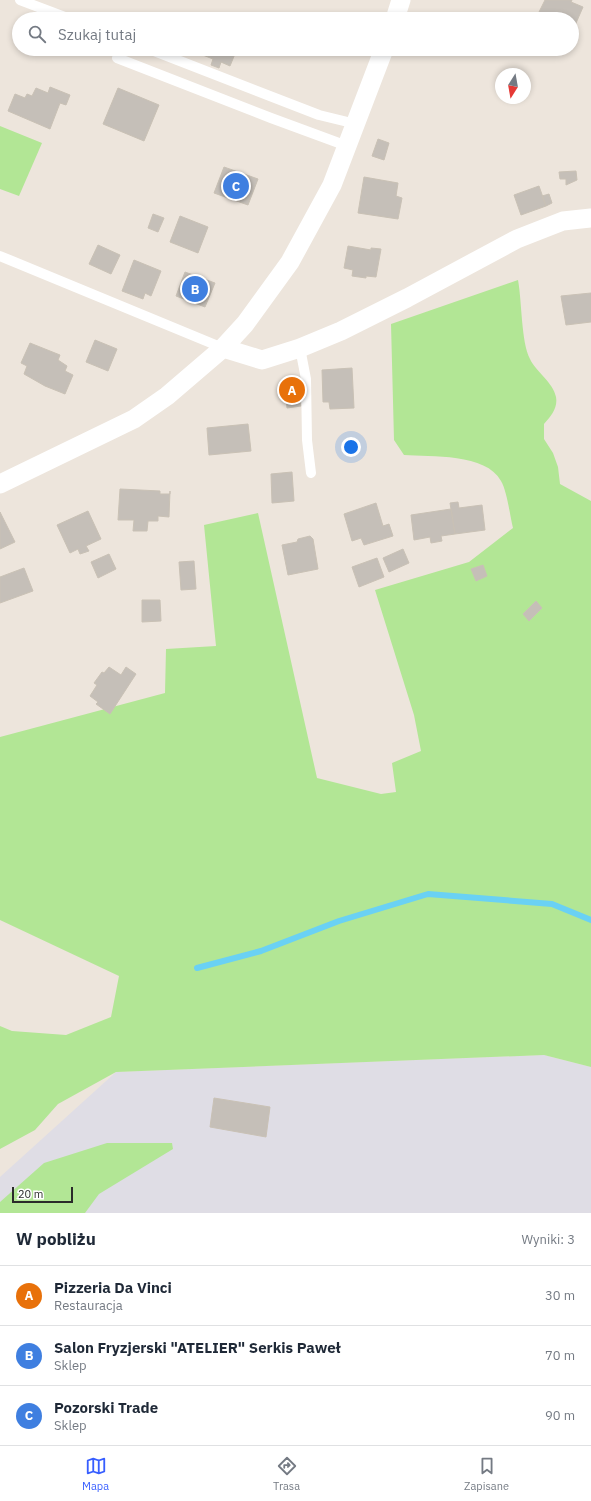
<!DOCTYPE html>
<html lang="pl">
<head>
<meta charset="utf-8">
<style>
	:root { --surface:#fff; --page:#f2f2f3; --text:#1f2937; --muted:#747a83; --line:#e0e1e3; --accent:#375eff }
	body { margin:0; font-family:"IBM Plex Sans",sans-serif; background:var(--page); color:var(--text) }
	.compass { position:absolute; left:495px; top:68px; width:36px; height:36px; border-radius:50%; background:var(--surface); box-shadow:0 2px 6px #0003; rotate:191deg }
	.scale { position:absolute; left:12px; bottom:10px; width:61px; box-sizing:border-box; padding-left:4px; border:2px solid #2a2a2a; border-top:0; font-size:11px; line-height:14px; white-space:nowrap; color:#2a2a2a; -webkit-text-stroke:3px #fff; paint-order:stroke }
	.you { position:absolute; left:351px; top:447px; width:14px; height:14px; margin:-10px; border:3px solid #fff; border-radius:50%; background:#1a73e8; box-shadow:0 0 0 6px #1a73e833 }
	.badge { display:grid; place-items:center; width:26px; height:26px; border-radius:50%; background:var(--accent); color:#fff; font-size:13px; font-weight:700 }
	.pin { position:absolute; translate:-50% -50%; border:2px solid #fff; box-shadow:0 1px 4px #0006 }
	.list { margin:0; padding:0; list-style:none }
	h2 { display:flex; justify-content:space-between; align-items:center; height:52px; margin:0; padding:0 16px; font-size:17px }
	h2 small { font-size:13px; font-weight:400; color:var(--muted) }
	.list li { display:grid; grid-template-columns:26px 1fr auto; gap:12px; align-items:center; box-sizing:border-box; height:60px; padding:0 16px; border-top:1px solid var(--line) }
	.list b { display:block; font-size:15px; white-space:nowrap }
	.list p { margin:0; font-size:13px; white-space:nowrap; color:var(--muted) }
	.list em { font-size:13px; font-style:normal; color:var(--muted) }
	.icon { flex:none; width:22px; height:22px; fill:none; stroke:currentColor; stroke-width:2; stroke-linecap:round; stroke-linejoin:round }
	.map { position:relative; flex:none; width:591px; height:1213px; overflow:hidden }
	.search { position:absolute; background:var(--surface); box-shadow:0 2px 6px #0003; left:12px; right:12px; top:12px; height:44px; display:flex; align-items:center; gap:10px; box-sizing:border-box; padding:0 14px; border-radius:22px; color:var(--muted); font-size:15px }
	.sheet { height:232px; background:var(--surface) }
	nav { display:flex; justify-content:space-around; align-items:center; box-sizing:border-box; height:56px; border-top:1px solid var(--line); background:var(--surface); font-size:11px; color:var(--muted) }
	nav a { display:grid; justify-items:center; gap:2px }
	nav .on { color:var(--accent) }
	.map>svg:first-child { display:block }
</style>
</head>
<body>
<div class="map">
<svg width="591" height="1213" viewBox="0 0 591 1213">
	<rect width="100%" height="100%" fill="#ede5dc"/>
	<path fill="#dfdde5" d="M544,1055l47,12v146h-591v-36l116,-105z"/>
	<path fill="#b2e695" d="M0,126l42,17 -23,53 -19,-7z
		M518,280c4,21 3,62 12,79 6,13 23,23 26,38 2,11 -5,19 -12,27v15l9,14 5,14 2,17 31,17v566l-47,-12 -428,17 -58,32 -23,26 -35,19v-123l12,5 54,4 45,-18 8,-41 -119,-56v-183l165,-44 1,-44 50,-3 -12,-121 54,-12 59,265 64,16 15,-2 -4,-29 29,-12 -7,-36 -39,-125 94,-28 44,-34c-3,-12 -6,-37 -12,-47 -15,-28 -70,-24 -97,-26l-10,-15 -3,-116z
		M107,1143h65l1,6 -74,45 -14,19h-85v-11l44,-39z"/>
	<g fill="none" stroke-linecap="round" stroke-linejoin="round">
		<path stroke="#6ad1f4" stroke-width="6" d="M197,968l64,-17 78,-30 89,-27 124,10 39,16"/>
	</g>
	<path fill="#c5bfb8" stroke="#c9c1b5" d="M545,0h27l-1,2 12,5 -10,23 -1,-11h-22l-12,-5z
		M196,49h41l-7,17 -9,-4 -2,6 -8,-3 2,-6 -18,-7z
		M50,87l20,8 -4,10 -6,-2 -10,26 -42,-18 7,-17 10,4 2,-4 5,2 4,-8 12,5z
		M118,88l41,17 -15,36 -41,-17z
		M378,139l11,4 -5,17 -12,-4z
		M224,167l34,12 -10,26 -34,-12z
		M576,171l1,9 -11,5v-6h-6l-1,-7z
		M364,177l34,6 -2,13 6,2 -4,21 -40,-6z
		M539,186l7,20 -25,9 -7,-20z
		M549,194l3,9 -6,3 -4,-10z
		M153,214l11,4 -6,14 -10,-4z
		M180,216l28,11 -10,26 -28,-11z
		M98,245l22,10 -9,19 -22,-10z
		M348,246l23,4v-2l10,1 -5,28 -10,-1v2l-14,-2 1,-6 -9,-2z
		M134,260l27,11 -10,25 -6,-3 -2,6 -21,-8z
		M185,272l30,11 -10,24 -29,-11z
		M591,293v29l-25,3 -5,-29z
		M95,340l22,9 -9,22 -22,-9z
		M30,343l30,12 -2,5 9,6 -2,5 8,4 -8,19 -20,-8 -21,-12 3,-8 -6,-3z
		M352,368l2,40 -24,1 -1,-7h-6l-1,-32z
		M298,378l3,28 -14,2 -3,-29z
		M248,424l3,27 -42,4 -2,-27z
		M292,472l2,29 -22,2 -1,-29z
		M120,489l40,2v3h10v-3l-1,26 -11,-1v5h-10l-1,10h-14l1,-11h-16z
		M458,502l1,6 23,-3 3,25 -30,4 -5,-31z
		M376,503l7,23 6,-2 4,12 -29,9 -3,-7 -9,3 -8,-27z
		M451,509l4,25 -14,2 1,5 -11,2 -1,-6 -16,3 -3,-25z
		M88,511l13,28 -15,7 3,5 -9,3 -2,-5 -8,4 -13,-28z
		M0,512l15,30 -15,7z
		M310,536l3,3 5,30 -30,6 -6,-30 15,-3 1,-3z
		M403,549l6,14 -20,9 -6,-14z
		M109,554l7,15 -18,9 -7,-16z
		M377,558l7,19 -25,10 -7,-20z
		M194,561l2,28 -15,1 -2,-28z
		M483,565l4,11 -11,5 -5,-12z
		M24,568l9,23 -33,12v-26z
		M142,600h18l1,21 -19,1z
		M536,601l6,7 -13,13 -6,-7z
		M109,667l12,8 5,-8 10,7 -26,40 -14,-10 2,-2 -8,-6 7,-11 -3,-2 8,-11 2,1z
		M214,1098l56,9 -4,30 -56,-10z"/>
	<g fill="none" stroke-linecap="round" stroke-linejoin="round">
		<path stroke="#fff" stroke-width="10" d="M20,0l50,19
			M149,49l170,66 37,9
			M117,58l154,60 76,28
			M0,256l223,92
			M300,348l6,31 1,61 4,33"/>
		<path stroke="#fff" stroke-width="19" d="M395,19l6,-19
			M223,348l39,12 38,-12 41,-17 66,-33 110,-59 46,-18 28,-3
			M0,484l134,-65 33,-23 56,-48 22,-24 45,-62 42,-77 52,-136"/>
	</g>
</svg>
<svg class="compass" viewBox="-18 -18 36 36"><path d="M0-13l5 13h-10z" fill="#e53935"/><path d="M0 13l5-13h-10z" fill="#747a83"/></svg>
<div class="scale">20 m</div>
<div class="you"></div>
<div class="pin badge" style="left:292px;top:390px;background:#e8710a">A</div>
<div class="pin badge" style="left:195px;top:289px;background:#3f7fe0">B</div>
<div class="pin badge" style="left:236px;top:186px;background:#3f7fe0">C</div>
<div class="search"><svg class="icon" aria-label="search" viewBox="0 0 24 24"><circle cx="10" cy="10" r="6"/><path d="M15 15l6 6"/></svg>Szukaj tutaj</div>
</div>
<section class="sheet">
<h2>W pobliżu<small>Wyniki: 3</small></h2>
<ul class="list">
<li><span class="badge" style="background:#e8710a">A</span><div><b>Pizzeria Da Vinci</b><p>Restauracja</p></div><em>30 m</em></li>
<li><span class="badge" style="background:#3f7fe0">B</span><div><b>Salon Fryzjerski &quot;ATELIER&quot; Serkis Paweł</b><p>Sklep</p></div><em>70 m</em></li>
<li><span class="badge" style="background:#3f7fe0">C</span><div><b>Pozorski Trade</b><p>Sklep</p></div><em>90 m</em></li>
</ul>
</section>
<nav>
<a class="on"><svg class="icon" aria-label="map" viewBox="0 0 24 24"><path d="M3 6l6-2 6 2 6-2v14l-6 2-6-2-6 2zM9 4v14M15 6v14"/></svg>Mapa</a>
<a><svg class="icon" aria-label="directions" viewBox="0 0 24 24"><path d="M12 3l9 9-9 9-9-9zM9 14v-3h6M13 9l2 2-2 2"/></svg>Trasa</a>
<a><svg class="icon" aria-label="saved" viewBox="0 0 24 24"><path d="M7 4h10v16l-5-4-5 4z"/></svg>Zapisane</a>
</nav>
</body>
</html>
